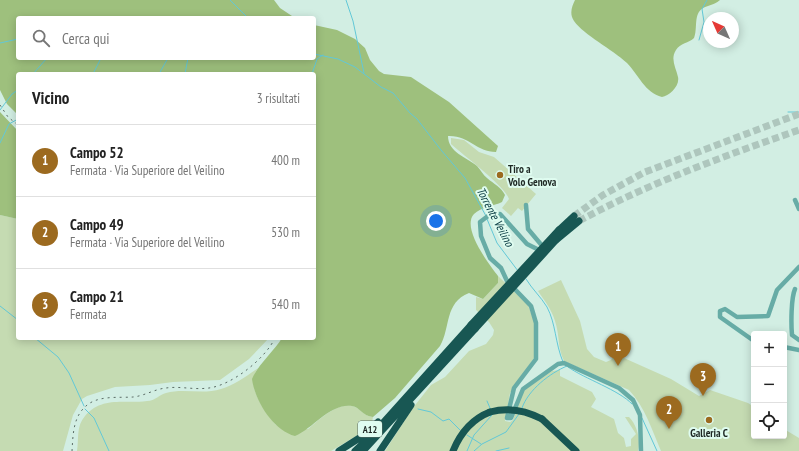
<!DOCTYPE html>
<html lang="it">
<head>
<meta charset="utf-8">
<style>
	:root { --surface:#fff; --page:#f6f6f6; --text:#222; --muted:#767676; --line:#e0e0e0; --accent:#9c6a1f }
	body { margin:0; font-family:"PT Sans Narrow",sans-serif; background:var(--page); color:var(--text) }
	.controls { position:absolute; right:12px; bottom:12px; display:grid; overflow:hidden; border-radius:4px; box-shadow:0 2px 10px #0003 }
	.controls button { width:36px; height:36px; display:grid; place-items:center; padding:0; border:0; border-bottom:1px solid var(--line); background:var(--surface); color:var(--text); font:20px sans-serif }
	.compass { position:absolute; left:703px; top:12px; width:36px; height:36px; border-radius:50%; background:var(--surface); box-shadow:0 2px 10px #0003; rotate:315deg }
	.you { position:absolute; left:436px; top:221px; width:14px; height:14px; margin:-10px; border:3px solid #fff; border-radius:50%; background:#1a73e8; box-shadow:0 0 0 6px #1a73e833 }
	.badge { display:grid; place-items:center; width:26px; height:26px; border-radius:50%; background:var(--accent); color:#fff; font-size:13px; font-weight:700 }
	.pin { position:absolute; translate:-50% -33px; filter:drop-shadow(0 1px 2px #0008) }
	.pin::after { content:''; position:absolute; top:21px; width:14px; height:12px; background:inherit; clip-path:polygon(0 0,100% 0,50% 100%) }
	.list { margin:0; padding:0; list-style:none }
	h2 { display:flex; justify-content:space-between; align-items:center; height:52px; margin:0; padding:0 16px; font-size:17px }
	h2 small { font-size:13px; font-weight:400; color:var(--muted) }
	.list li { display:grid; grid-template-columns:26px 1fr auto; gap:12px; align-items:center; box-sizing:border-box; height:72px; padding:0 16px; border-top:1px solid var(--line) }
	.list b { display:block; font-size:15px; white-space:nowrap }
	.list p { margin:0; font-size:13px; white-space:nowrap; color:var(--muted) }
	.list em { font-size:13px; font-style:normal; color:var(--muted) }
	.icon { flex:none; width:22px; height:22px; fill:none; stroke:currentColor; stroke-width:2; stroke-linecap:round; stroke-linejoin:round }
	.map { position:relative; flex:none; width:799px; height:451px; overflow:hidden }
	.search { position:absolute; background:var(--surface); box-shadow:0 2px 10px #0003; left:16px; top:16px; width:300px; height:44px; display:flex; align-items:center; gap:10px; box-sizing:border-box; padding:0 14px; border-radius:4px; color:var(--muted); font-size:15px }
	.panel { position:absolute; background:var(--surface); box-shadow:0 2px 10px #0003; left:16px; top:72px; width:300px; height:268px; border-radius:4px }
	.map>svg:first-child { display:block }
</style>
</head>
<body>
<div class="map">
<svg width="799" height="451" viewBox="0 0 799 451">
	<rect width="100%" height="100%" fill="#d2eee3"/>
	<path fill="#c5dbb2" d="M451,138l13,2 15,12 15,5 42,37 -14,17 -4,-3 -7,8 -9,-8 7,-9c-4,-13 -46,-44 -58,-55z
		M0,215l18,4v119h251l-20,21 -29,21 -47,2 -23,3 -35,2 -28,9 -5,3 -9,16 -10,36h-63z
		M498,276l30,29 7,19 -1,34 -24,35 -5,28 5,1 3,-2 10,-29 29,-20 8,-1v6l32,16 4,7 -5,8 23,12 4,14 6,5 2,9 5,-1v-7l5,-5 -11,-17h4c8,8 12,23 9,34h-253l27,-42 19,-24 14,-8 24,-26 17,-7 7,-9 1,-5 -5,-8 -13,-12v-13l7,2 15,-16z
		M561,280l19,41 7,28 7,8 12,5 5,-2 4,-6 56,25 28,17 11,-6 38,13 6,4v29h30v-7l15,9v13h-138c-9,-21 -16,-44 -32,-61l-65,-29c-7,-15 -4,-25 -9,-40 -3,-11 -11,-21 -17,-30z
		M258,368c-13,18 6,42 18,57l32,4c11,-9 31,-29 47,-22 7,3 9,9 18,10l-1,5 -14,13 -27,16h-254c2,-12 -1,-25 8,-35 17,-20 40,-12 62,-15 8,0 13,-7 19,-8 18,-5 37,2 55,-4 13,-4 26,-13 37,-21z"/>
	<path fill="#9ec07d" d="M0,0h274l6,8 15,10h-277v40h296v-33l23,5 18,9 10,9 5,12 9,11 5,3 27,3 6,4 32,21 49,44 -2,6c-20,0 -27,-17 -48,-16 0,16 18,21 29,30 4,4 6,9 10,12 7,6 14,9 18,17l-3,7c-8,4 -21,5 -28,12 -13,14 15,50 24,62v7l-15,16 -14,-6c-25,10 -18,34 -29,53l-45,52 -22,19c-11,-1 -13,-10 -21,-11 -22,-3 -38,22 -57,30 -22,-6 -40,-35 -43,-57 5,-13 22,-28 30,-41h32v-264h-296v41l-11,-11 -7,-14z
		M575,0h145c-6,5 -11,5 -17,8 -10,6 -5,21 -9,30 -5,5 -14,5 -18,12 -6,9 0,18 2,27 2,9 -9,19 -16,20 -17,-4 -24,-23 -35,-34 -15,-14 -43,-28 -53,-42 -5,-7 -2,-15 1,-21z
		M0,112l18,19v88l-18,-4z"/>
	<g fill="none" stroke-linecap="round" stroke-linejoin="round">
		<path stroke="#62c8d7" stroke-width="1" d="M230,0l18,18
			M346,0l7,21 11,52
			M699,40l5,-18 -2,-13 5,-9
			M0,43l18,-4
			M314,54l24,5 17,8 26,20 12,6 17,20 7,6 24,31 24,28 21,38
			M33,74l14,-16
			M93,74l8,-16
			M159,74l9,-16
			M185,74l3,-16
			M312,74l5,-15 6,-4
			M0,110l12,-16 6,-4
			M788,112h11
			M0,143l9,-19 9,-5
			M487,219l10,24 21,28
			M526,279c6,10 15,18 21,28 9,17 8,36 16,55
			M0,306l18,14
			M35,338l23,19 11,16 15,33
			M568,367c17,12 51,23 64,37
			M487,401l3,7
			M522,408c6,-18 28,-35 45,-42
			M85,409l9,9 15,33
			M418,409l13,3 12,9 6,-2 11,11
			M642,418l15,33
			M467,435l14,9
			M467,451l7,-16 18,-20
			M474,451l8,-7 24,-12 13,-18
			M496,451l13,-3"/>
		<path stroke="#aec6bd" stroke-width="7" stroke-dasharray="7 3.5" stroke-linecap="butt" d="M574,216l29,-21 42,-23 154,-58
			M579,221c70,-38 145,-65 220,-91"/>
		<path stroke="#67aca6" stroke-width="4.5" d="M795,200l4,9
			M526,205l2,24 16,19
			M541,251l-14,-7 -27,-30 -12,2 -8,6 1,14 9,22 11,10 6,13 24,25 5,17v36l-22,29 -7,30h4l12,-29 35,-25 6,-1 55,25 14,12 7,15 1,36
			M795,289c-4,9 -4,35 -3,46l7,5
			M754,341l-34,-24v-6l5,-2 12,8 31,-1 9,-26 22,-23
			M784,347l15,3"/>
		<path stroke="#185753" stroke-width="7" d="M559,230l15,-14
			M556,240l23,-19
			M542,419l34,32
			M339,451l22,-14 17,-15
			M355,451l18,-17 98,-109
			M363,451l112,-122
			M380,451l31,-46
			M453,451c7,-17 19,-32 37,-39"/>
		<path stroke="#5b6c65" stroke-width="1" stroke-dasharray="2 4" stroke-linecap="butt" d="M0,105l8,12 10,8
			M72,451c1,-16 1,-34 14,-45 12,-11 33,-8 47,-9 11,-1 22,-8 33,-9 14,-2 28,2 43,0 23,-3 56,-29 66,-50"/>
		<path stroke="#185753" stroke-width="7" d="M471,325l88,-95
			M475,329l81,-89
			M490,412c18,-5 35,-2 52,7"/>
	</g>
	<g fill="#9c6a1f" stroke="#dffcf0" stroke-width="1.5">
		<circle cx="500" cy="175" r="4"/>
		<circle cx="709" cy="420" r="4"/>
	</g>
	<g text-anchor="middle" stroke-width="4" stroke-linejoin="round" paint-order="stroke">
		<rect fill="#dffcf0" stroke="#586861" stroke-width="1" x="358" y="421" width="24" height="16" rx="3"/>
		<g font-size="10" font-weight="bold" fill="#1e2824">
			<text x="370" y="433">A12</text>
		</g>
		<g font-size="11" font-weight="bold" fill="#1e2824" stroke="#dffcf0" text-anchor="start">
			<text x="508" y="173">Tiro a<tspan x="508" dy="13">Volo Genova</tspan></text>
			<text x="709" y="437" text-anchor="middle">Galleria C</text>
		</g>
		<g font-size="12" font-style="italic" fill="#06383f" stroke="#dffcf0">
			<text transform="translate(495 217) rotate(62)" y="4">Torrente Veilino</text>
		</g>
	</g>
</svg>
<div class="controls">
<button>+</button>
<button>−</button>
<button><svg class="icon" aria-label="locate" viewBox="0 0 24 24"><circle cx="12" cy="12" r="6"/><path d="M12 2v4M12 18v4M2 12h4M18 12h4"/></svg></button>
</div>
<svg class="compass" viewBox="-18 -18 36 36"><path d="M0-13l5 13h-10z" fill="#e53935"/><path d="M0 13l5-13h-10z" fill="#767676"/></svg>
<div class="you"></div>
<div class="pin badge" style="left:618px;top:366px">1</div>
<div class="pin badge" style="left:669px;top:429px">2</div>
<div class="pin badge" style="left:703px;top:396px">3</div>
<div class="search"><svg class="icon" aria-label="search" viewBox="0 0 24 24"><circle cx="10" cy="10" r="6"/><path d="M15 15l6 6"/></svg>Cerca qui</div>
<section class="panel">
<h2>Vicino<small>3 risultati</small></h2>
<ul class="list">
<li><span class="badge">1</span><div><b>Campo 52</b><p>Fermata · Via Superiore del Veilino</p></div><em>400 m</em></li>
<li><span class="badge">2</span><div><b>Campo 49</b><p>Fermata · Via Superiore del Veilino</p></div><em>530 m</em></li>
<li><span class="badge">3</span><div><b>Campo 21</b><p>Fermata</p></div><em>540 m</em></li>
</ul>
</section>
</div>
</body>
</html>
